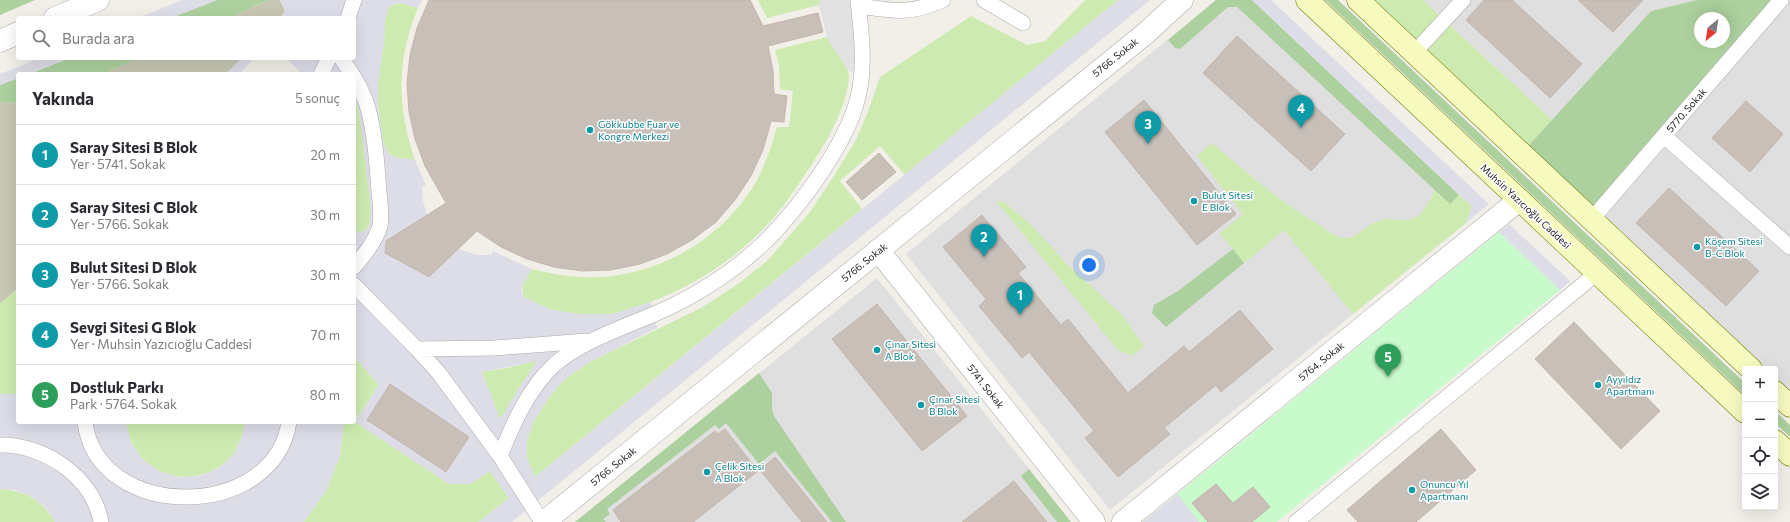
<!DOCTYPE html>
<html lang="tr">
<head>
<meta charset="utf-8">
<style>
	:root { --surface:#fff; --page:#f2f2f3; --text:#2b2b33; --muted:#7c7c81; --line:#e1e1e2; --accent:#db2777 }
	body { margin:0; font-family:Commissioner,sans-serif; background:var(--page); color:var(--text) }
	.controls { position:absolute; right:12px; bottom:12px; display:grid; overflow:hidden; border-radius:4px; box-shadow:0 4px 16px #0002 }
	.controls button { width:36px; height:36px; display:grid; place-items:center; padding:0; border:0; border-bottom:1px solid var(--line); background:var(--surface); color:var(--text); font:20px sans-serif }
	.compass { position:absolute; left:1694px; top:12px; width:36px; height:36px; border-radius:50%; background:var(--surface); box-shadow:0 4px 16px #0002; rotate:210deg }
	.you { position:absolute; left:1089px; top:265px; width:14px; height:14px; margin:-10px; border:3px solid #fff; border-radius:50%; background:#1a73e8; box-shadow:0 0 0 6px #1a73e833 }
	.badge { display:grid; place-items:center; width:26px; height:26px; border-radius:50%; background:var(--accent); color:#fff; font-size:13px; font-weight:700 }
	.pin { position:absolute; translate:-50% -33px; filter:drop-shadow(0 1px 2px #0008) }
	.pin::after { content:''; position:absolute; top:21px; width:14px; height:12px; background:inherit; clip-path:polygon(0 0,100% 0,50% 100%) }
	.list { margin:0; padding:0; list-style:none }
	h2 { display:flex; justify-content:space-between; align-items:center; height:52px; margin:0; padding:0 16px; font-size:17px }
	h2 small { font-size:13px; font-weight:400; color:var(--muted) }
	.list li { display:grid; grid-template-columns:26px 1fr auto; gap:12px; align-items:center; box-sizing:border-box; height:60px; padding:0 16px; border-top:1px solid var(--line) }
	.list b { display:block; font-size:15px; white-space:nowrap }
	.list p { margin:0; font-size:13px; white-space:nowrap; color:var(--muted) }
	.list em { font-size:13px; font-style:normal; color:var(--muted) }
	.icon { flex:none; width:22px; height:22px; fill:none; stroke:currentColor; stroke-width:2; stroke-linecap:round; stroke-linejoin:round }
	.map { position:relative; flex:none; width:1790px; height:522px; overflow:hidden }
	.search { position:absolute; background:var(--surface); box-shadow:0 4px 16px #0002; left:16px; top:16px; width:340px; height:44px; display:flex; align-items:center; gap:10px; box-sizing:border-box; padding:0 14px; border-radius:4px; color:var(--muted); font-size:15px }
	.panel { position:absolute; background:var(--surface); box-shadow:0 4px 16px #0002; left:16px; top:72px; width:340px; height:352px; border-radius:4px }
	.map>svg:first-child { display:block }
</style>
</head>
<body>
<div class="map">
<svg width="1790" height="522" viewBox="0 0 1790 522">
	<rect width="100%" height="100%" fill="#f2efe9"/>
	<path fill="#e0dfdf" d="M1216,0h36l220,206 -6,17 -356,287 -204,-256z
		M1423,0h274l-46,11 -99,109z
		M1781,0h9v406l-15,-14v-23h-24l-159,-150z
		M877,278l194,244h-496z"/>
	<path fill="#c7c7b4" d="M269,0h11l5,11 -5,7h-51z
		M139,58h103l-16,16h-123z
		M0,102l18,1v185l-18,16z"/>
	<path fill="#cdebb0" d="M758,0h62l-1,5 -52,13z
		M1085,0h33l-213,175 -25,-29 -40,35 22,28 -327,268 -8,-20v-17l7,-19 16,-25 16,-18 22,-15 113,-55 37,-24 29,-23 43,-49 22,-33 24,-39 13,-31 11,-32 91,-61 56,29 18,-4z
		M1358,0h65l129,120 -31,34z
		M401,3l17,5c-22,52 -21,99 -3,152 -7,-1 -18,0 -24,-5 -12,-10 -14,-57 -13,-72 0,-13 4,-27 6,-40 1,-11 -2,-24 4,-33 3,-5 7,-6 13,-7z
		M827,37c6,10 22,29 22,39 -1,29 -22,65 -37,88 -15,22 -29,45 -47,63 -35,37 -84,67 -133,81 -7,2 -14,5 -20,6 -28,4 -64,-1 -88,-17 -5,-12 2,-18 8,-28 16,4 32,7 48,8 71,4 142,-35 177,-97 9,-17 15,-35 20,-53h12l4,-36 -13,-2 -1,-24 -4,-15z
		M357,104c4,18 19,107 12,121 -2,6 -9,8 -15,7v-126z
		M1212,143c34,29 66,57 104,80 8,5 17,13 27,15 12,3 25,-16 40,-18 8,-1 16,0 24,0 16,-1 21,-18 28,-30l15,14 9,-9 13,11 -6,17 -113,91 -69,-84 -40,33 -24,-30 23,-19 -46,-58z
		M996,201l8,1 28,24 35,38 56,52 21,30 -12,10 -14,-6z
		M18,288v106h-18v-90z
		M354,356l25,29 -24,36 94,63h21l20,-13 19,27 -30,24h-175l22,-31 14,-35 4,-34h10z
		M538,360l-20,30 -18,30 -18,-48 25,-4z
		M126,422h119c-2,12 -5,25 -13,34 -27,29 -73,28 -96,-5 -5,-8 -10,-19 -10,-29z
		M0,489c25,1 42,11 55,33h-55z"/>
	<path fill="#add19e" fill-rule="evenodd" d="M0,0h35l-35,15z
		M217,0h52l-40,18h-58z
		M1216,0h36l207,195 -9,9 -213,-197h-9l-48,42 -5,-1 -7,-8z
		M1325,0h13l407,383v12z
		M1697,0h84l-189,219 -71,-65 130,-143zM1700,18h24v24h-24z
		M70,58h69l-36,16h-74z
		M18,78v25l-18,-1v-17z
		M1233,249l11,14 -78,64 -14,-14 2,-8 24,-14z
		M759,373l13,20v17l2,6 72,106h-14l-57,-71 -16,13 -33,-41 -7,6 -4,-4 -108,84 3,5 -7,5 3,3h-31z
		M1775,411l15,14v12l-15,-14z
		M1029,469l42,53h-14l-36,-46z"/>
	<path fill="#c8facc" d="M1499,232l61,58 -283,232h-134z"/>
	<path fill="#e2e2e2" d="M820,0h38l4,77 -14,-7 -16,-24 -5,-9 -8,-32z"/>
	<path fill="#dddde8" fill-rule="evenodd" d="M182,0h35l-46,18h-33z
		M280,0h142l-4,8 -17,-5 -7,1 -5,4 -4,11 -1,24 -6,40v23l5,33 3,10 5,6 7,3 17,2 11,25 -4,2 1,14 4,14 -41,26 -1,12 44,24 30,-28 18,6h14l2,-4 39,18 -10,17 -1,4 3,7 28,13 30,4h30l39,-12 6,26 -69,35 -22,15 -16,18 -16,25 -7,19v17l8,20 583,-477h32l-638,522h-33l30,-24 -19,-27 -20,13h-21l-94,-62 24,-37 -25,-29v-124l11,-1 4,-4 2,-16 -12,-100 -2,-7 -3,2v-32h-55l1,-2 -14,-14h68v-40h-74l5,-7zM537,361l-19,29 -18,29 -18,-47zM390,385l79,52 -23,35 -79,-52z
		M1252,0h19l218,204 -23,19 6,-17z
		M40,58h30l-41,16h-11v4l-18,7v-11z
		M242,58h13l-16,16h-13z
		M1509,224l61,57 -10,9 -61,-58z
		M0,394h18v28h108l5,21 11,16 17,12 19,6 21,-1 18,-7 16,-14 9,-18 3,-15h99l-4,34 -14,35 -22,31h-249l-8,-13 -15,-12 -17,-7 -15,-1z
		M1178,494l21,28h-56z"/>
	<path fill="#c7bfb8" stroke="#c4b6ab" d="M429,0h321l13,26 55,-13 5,19 -55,14 5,24 1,24 13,2 -3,26 -13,-1 -8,29 -12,26 -16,24 -19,22 -24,18 -25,14 -27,10 -29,6 -29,1 -28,-4 -27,-8 -26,-12 -24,-16 -48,46 -44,-24 1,-12 60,-38 -21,-37 -10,-27 -6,-27 -2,-29 3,-28 7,-27z
		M1484,0h28l70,64 -32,34 -84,-78z
		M1578,0h65l-30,32z
		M1237,36l108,98 -34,37 -108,-98z
		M1144,100l92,114 -39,31 -92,-113z
		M1746,101l37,33 -33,38 -38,-34z
		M879,153l17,19 -34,28 -16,-18z
		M1669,188l90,83 -33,35 -90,-83z
		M982,215l44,52 -8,6 43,52 7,-6 60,74 56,-47 5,6 51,-42 33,39 -52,43 -5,-7 -52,43 6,6 -52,43 -33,-39 9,-7 -65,-79 -7,6 -43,-52 7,-7 -43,-52z
		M877,304l90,112 -45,35 -90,-112z
		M1574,322l86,89 -39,38 -86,-90z
		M390,384l79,53 -23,35 -79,-52z
		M725,429l33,42 -65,51h-72l-8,-12 102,-79 3,3z
		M1441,429l35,41 -60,52h-58l-11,-12z
		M775,457l52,65h-25l-42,-52z
		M1014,481l33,41h-85z
		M1216,484l17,19 20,-16 17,20 -18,15h-44l-16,-19z"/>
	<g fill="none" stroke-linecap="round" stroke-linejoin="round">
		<defs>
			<path id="service" d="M984,0l39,23
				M859,6c36,5 49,9 84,-6
				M348,18l6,-18
				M1414,53l49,-53
				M341,58l11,16
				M321,74l8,-16
				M354,77c5,9 10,18 13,28 8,27 10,59 12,87 1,11 3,24 1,34 -5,16 -16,29 -26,41
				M1664,136l126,111
				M1592,219l189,-219
				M354,285l63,64 21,23 62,84 42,66
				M417,349l77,-1 93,-7
				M85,422c12,100 189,100 204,0
				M0,445c44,-1 93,32 101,77
				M500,456c13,-32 28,-67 54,-91 32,-28 82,-41 120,-60 66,-33 108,-73 149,-135 15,-23 29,-47 35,-73 8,-31 3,-66 0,-97
				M1296,522l301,-249"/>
			<path id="minor" d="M878,250l216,272
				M544,522l602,-489 36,-33
				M1123,522l396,-322"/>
			<path id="tertiary" d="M55,18l43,-18
				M0,41l18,-8"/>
			<path id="secondary" d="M1307,0l438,412
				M1358,0l393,369
				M1775,392l15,14
				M1775,441l15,14"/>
		</defs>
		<use href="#service" stroke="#a9a9a9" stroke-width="16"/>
		<use href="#minor" stroke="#a9a9a9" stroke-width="23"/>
		<use href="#tertiary" stroke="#a9a9a9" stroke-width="23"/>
		<use href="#secondary" stroke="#707d05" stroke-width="23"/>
		<use href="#service" stroke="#fff" stroke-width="15"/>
		<use href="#minor" stroke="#fff" stroke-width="22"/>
		<use href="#tertiary" stroke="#fff" stroke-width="22"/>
		<use href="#secondary" stroke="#f7fabf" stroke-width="22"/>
	</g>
	<g fill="#0f9aa8" stroke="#fff" stroke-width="1.5">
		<circle cx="590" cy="130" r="4"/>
		<circle cx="1194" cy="201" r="4"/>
		<circle cx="1697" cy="247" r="4"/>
		<circle cx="877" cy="350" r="4"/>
		<circle cx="1598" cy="385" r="4"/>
		<circle cx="921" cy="405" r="4"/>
		<circle cx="707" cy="472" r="4"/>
		<circle cx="1412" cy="490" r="4"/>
	</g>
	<g text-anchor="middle" stroke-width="3" stroke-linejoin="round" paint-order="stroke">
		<g font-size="10" fill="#222" stroke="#fff">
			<text transform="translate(1115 57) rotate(-39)" y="4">5766. Sokak</text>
			<text transform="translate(1686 110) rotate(-49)" y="4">5770. Sokak</text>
			<text transform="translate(1526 206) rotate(43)" y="4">Muhsin Yazıcıoğlu Caddesi</text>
			<text transform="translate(864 262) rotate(-39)" y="4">5766. Sokak</text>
			<text transform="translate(1321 361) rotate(-39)" y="4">5764. Sokak</text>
			<text transform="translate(986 386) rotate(52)" y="4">5741. Sokak</text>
			<text transform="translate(613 466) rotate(-39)" y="4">5766. Sokak</text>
		</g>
		<g font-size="10" fill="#0d838f" stroke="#fff" text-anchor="start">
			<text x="598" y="128">Gökkubbe Fuar ve<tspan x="598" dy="12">Kongre Merkezi</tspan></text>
			<text x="1202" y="199">Bulut Sitesi<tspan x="1202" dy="12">E Blok</tspan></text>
			<text x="1705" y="245">Köşem Sitesi<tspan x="1705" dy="12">B-C Blok</tspan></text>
			<text x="885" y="348">Çınar Sitesi<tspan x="885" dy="12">A Blok</tspan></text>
			<text x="1606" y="383">Ayyıldız<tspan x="1606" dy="12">Apartmanı</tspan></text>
			<text x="929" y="403">Çınar Sitesi<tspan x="929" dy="12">B Blok</tspan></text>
			<text x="715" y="470">Çelik Sitesi<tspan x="715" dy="12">A Blok</tspan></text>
			<text x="1420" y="488">Onuncu Yıl<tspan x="1420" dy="12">Apartmanı</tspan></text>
		</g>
	</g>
</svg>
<div class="controls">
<button>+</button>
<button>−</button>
<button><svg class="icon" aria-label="locate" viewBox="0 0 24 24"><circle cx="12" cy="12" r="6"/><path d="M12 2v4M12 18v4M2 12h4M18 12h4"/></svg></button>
<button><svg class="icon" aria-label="layers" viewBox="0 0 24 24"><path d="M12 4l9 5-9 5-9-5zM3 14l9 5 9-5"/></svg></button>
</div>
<svg class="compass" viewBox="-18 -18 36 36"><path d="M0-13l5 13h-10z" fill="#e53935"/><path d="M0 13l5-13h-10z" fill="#7c7c81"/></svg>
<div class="you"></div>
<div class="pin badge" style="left:1020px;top:315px;background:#0f9aa8">1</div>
<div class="pin badge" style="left:984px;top:257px;background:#0f9aa8">2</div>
<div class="pin badge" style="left:1148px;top:144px;background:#0f9aa8">3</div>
<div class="pin badge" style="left:1301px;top:128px;background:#0f9aa8">4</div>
<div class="pin badge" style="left:1388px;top:377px;background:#2e9e5b">5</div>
<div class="search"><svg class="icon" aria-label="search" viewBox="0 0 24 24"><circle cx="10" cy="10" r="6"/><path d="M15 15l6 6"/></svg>Burada ara</div>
<section class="panel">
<h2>Yakında<small>5 sonuç</small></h2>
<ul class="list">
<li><span class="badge" style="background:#0f9aa8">1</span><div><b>Saray Sitesi B Blok</b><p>Yer · 5741. Sokak</p></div><em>20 m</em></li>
<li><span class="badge" style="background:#0f9aa8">2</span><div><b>Saray Sitesi C Blok</b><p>Yer · 5766. Sokak</p></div><em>30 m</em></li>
<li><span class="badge" style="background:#0f9aa8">3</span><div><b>Bulut Sitesi D Blok</b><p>Yer · 5766. Sokak</p></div><em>30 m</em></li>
<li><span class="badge" style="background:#0f9aa8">4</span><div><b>Sevgi Sitesi G Blok</b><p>Yer · Muhsin Yazıcıoğlu Caddesi</p></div><em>70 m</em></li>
<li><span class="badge" style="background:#2e9e5b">5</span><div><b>Dostluk Parkı</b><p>Park · 5764. Sokak</p></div><em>80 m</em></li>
</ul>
</section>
</div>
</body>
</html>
